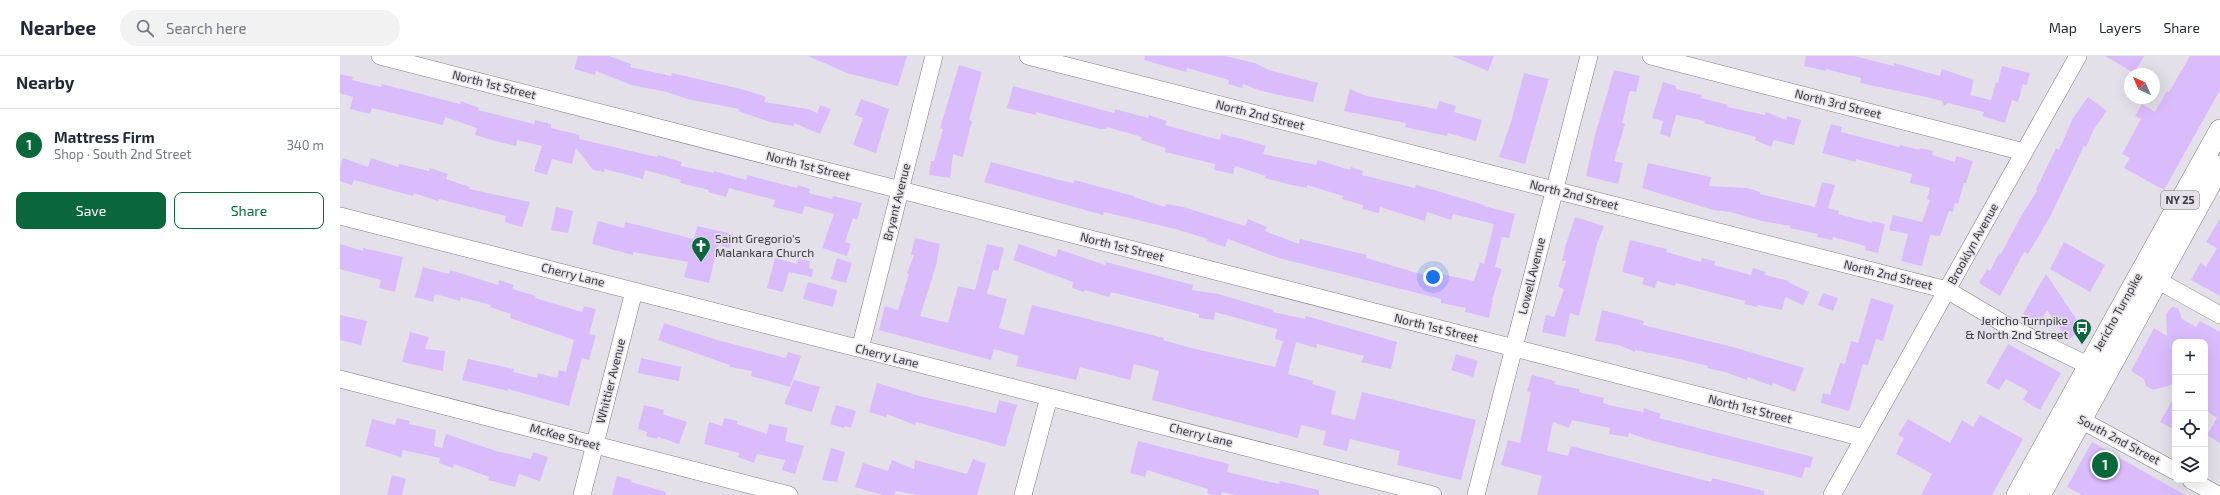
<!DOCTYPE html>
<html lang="en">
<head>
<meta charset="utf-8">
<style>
	:root { --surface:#fff; --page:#f2f2f3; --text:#1f2937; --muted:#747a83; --line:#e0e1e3; --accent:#0a673b }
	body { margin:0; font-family:"Exo 2",sans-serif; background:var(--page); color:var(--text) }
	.controls { position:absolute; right:12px; bottom:12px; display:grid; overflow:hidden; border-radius:8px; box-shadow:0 4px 16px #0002 }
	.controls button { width:36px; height:36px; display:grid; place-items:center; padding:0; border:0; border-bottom:1px solid var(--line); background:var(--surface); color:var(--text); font:20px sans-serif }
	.compass { position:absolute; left:1784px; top:12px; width:36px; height:36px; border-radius:50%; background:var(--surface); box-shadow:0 4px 16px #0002; rotate:315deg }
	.you { position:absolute; left:1093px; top:221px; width:14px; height:14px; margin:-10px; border:3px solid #fff; border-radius:50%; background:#1a73e8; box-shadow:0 0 0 6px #1a73e833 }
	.badge { display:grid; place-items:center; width:26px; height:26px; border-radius:50%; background:var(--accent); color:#fff; font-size:13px; font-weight:700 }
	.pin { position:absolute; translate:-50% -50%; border:2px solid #fff; box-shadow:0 1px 4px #0006 }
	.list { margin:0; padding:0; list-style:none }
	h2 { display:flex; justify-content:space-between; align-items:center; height:52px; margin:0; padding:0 16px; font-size:17px }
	h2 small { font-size:13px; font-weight:400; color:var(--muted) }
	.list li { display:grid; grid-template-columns:26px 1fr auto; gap:12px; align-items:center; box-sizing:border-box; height:72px; padding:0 16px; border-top:1px solid var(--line) }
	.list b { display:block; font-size:15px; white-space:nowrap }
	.list p { margin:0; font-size:13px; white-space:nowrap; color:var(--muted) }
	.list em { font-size:13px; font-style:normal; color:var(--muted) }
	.actions { display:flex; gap:8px; padding:12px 16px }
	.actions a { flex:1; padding:9px 0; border:1px solid var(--accent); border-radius:8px; text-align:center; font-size:14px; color:var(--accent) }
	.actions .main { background:var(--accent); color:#fff }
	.icon { flex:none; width:22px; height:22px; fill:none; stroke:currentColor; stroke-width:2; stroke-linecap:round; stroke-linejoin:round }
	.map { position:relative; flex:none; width:1880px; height:439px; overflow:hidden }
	header { display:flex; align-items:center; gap:24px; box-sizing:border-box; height:56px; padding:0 20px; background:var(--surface); border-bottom:1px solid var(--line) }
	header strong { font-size:19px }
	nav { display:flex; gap:22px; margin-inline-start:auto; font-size:14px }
	.search { width:280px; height:36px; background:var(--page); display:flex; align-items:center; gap:10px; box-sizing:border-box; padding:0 14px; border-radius:22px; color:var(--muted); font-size:15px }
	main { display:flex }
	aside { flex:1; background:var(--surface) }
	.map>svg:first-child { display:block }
</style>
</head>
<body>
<header>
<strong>Nearbee</strong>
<div class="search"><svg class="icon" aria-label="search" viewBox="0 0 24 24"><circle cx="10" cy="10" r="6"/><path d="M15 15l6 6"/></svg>Search here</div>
<nav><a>Map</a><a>Layers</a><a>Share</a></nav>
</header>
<main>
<aside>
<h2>Nearby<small></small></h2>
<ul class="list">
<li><span class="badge">1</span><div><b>Mattress Firm</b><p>Shop · South 2nd Street</p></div><em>340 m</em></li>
</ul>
<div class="actions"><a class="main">Save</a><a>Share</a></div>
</aside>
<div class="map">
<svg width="1880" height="439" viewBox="0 0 1880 439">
	<rect width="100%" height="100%" fill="#e4e0e9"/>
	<path fill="#dabcfd" d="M238,0h31l22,8 -1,3 41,9 1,-3 73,17 21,7 -2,5 44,7 9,4 3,-8 11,4 -11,25 -26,-11v3l-24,-4 -32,-11 1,-2 -52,-10 -20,-7 -36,-7 -35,-14 -1,4 -21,-6z
		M468,0h99l-9,30 -51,-13z
		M805,0h80l30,7 14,7 49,13 -5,19 -52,-11 -18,-7 -1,4 -14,-4 1,-4 -42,-12 -1,4 -42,-12z
		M1112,0h42l-6,15z
		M1466,0h48l40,10v-3l46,13 2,-7 32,11 -4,15 21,5 5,-18 2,1 4,-17 28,7 -3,12 -4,-1 -5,18 -6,-2 -7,23 -23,-7 2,-4 -36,-9 -4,3 -2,-5 -16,-4 -66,-14 1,-5 -35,-9v2l-22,-5z
		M1765,0h39l-10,17z
		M1850,0h30v34l-56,100 -40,-22 6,-10 -8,-4 19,-35 -6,-3 7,-12 13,8 12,-21 2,1z
		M619,9l23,7 -13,48 3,1 -5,19 -4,17 -10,-3 -3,24 -21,-3 2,-14h3l9,-32 -3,-1z
		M1274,14l26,6 -4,16 -6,-1 -8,32 3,1 -11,37 9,2 -5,21 -32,-8 9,-41z
		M1184,17l25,6 -24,85 -26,-7 12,-35z
		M0,18l13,3 -1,3 29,7 1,-3 78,20 1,-3 18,7 -1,2 56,14 1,-4 16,4v4l29,7 -1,4 78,18 1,-2 24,7 -1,4 33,7v-2l32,9 1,-5 50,13 1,-3 12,4 -1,4 23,6 1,-3 29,7 -5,17 -4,-2 -8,24 6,2 -4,12 -25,-8 12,-34 -29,-8 -3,8 -29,-7 2,-7 -46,-12 -3,9 -18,-5 1,-2 -29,-7 1,-3 -36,-10 -2,9 -38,-10 -1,3 -11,-2 -17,-22 -4,16 -20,-5 -5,16 -13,-4 8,-25 -25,-6 -1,6 -17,-4 -24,-7 2,-7 -32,-11 -2,8 -71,-17 -2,6 -20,-5 3,-12 -13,-4z
		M1323,26l13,4v3l26,6 -1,3 27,7 -1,2 38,8 1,-3 20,8 1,-4 14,4 -7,25 -20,-5 -3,7 -16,-7 1,-3 -52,-14 1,-2 -29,-6 -6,22 -10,-3 3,-13 -11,-3z
		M673,30l101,27 1,-4 33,9 1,-3 18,6 -2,4 55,15 1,-6 21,5 24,7 -3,8 53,11 2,-5 32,10 1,-3 12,4 -1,4 53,13 1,-3 18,5 50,15v1l31,8 -6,24 -7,-1 -7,30 7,2 -10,31h1l-4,18 -24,-6 1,-4 -25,-5v-4l-162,-41 -51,-19 -3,8 -18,-6 1,-2 -29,-9 -75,-18 -1,3 -119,-33 7,-20 76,20 7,1v-3l60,16v1l31,10 1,-3 17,3 62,19 3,-7 19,8 -2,4 34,13 1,-5 67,16 -1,3 58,17 2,-8 16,3 -1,4 33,7 6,-19 4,2 10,-40 -41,-10 -2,6 -24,-8 -2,9 -45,-14 -1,6 -17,-4 1,-4 -21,-6 1,-3 -36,-11v3l-16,-3 -26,-7 1,-2 -31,-10 -2,8 -19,-4 1,-6 -50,-12 1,-4 -25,-8 1,-3 -35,-10 -1,2h-6l-64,-17v3l-29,-7z
		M1010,33l16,7 71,13 2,-8 17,5 -2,6 28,8 -6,21 -28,-8 -1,3 -42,-9 1,-4 -62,-12z
		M1748,41l19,14 -13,18 -8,18 -2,-1 -34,71 -22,37 -4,-2 -24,44 -21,-13 8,-14 3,2 9,-18 2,1 20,-38 16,-25 -1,-1 20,-42 3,2 14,-32z
		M521,43l28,10 -13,44 -23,-8 10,-27 -8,-3z
		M1491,68l11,3 -1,5 58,15 1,-2 19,5 1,-2 13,3 -1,4 23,7 1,-6 17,5 -7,22h-2l-6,21 -3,-1 -2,9 -4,-1 -9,25 -10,-1 -8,31 -21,-5 7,-27 -19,-4 4,-15 29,7 8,-22 -3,-1 3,-11 -20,-5 2,-9 -56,-15v3l-34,-9z
		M3,102l25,9 3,-9 27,9 1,-3 30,7 1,-3 18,6 -2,5 24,8 -1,2 61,13 -8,25 -17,-5 1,-6 -67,-17 -1,2 -24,-8 -1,3 -59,-16 -2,5 -12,-4v-13z
		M1308,107l63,14 -2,9 38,2 13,4v2l55,13 7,-25 13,3 -7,23 11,3 -1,3 34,9v-2l13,3 -7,29 -13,-3 1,-4 -33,-9 -1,3 -15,-3 1,-3 -28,-6v-2l-28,-5 -32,-9 -17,-2 -71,-22z
		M216,151l17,4 -5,22 -17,-3z
		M1235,161l29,9 -7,18 -18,72 -9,-3 -5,24 -23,-5 4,-17 8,2 10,-28 -6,-2 8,-26h-4l4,-17z
		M1880,163v77l-29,-16 9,-17 6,4 11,-19 -11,-6z
		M258,165l26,7 1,-6 69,17 3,-13 36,8 -3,14 -12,-3 -9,38 -25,-6 4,-15 -55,-10v3l-41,-11z
		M575,182l25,6 -4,22 -16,50 28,7 10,-37 17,4 12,-46 17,4 -6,23 -5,-1 -6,24 20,5 -8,29 25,7 8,-30 132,33 -1,2 28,8 84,19 8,-26 -8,-2 2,-10 -62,-17 -1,8 -15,-2v-4l-88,-22 -2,5 -24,-7 -1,2 -12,-4 1,-6 -60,-22 6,-16 37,13 2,-8 47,16 1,-3 87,23 -1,5 26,4 56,16 -1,2 32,7 1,-3 91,26 -6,27 -30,-7 3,-6 -47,-12 -1,4 -20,-6 -8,32 25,7 -1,3 24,7 -5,23 24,6 7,-28 114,28 -15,60 -64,-15 3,-14 -50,-12 -3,12 -24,-6 3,-14 -25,-6 -3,13 -146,-38 7,-29 -25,-7 -4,16 -50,-13 -4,13 -60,-14 3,-10 -25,-7 -3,11 -112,-30 6,-24 13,4 11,-36h-2l7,-19h-3z
		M1290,184l37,9 -1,3 35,10 1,-4 13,3 -1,4 37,10 2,-7 13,4 -1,3 24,6 -1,1 21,10 -6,13 -18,-8 -3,13 -24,-5 -1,2 -13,-3 1,-3 -69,-18 -1,3 -18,-5 -2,7 -13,-4 2,-6 -22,-6z
		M1724,186l41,23 -15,27 -40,-23z
		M0,188l23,7v-3l40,9 -8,35 -16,-4 2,-8 -41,-11z
		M435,202l22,6 1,-5 12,2 -1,7 4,1 -1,8 -23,-5 -6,20 -16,-4z
		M497,202l15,5 -6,20 -15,-4z
		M83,211l26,7 1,-4 48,15 1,-5 15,5 -2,4 24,7 -1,2 47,14 2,-6 12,3 -7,25 7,1 -7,25 -7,-2 -13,48 -61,-17v2l-46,-11 6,-21 46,10 -1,3 24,6 1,-5 19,5 2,-8 7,2 8,-32 -64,-22 1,-4 -21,-7 1,-2 -30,-8 -1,4 -25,-7 -2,8 -18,-5z
		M1706,218l37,55 -15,11 -21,-30 -7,13 -17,-9z
		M468,226l29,8 -4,17 -30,-8z
		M1483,237l15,5 -5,13 -15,-6z
		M1531,242l23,7 -11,36 -7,-2 -8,26 -5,-1 -14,47 -28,-8 2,-10 7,2 10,-32 5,1 6,-23 7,2z
		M1832,251l6,1 4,11 14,8 4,-6 20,11v111l-13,-8 10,-17 -12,-8v-68h-30v42l-22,6 -7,-4 -2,-7 -13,-8 23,-43 13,8 -1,-22z
		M1262,254l42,11 -1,4 90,22 71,21 -9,24 -22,-9 -1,3 -24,-9 -1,3 -22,-8 -18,-4 1,-2 -33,-8 -40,-8v2l-16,-7 -24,-4z
		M0,259l27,6 -6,24 -21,-5z
		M324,267l53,17 69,18 2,-6 13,4 -11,31 -39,-11 1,-5 -22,-4v-2l-72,-25z
		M70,276l19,5 -4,12 20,2 -2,20 -41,-9z
		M1668,288l53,29 -21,37 -17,-10 5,-9 -22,-12 -7,11 -13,-7z
		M1116,298l22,7 -5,16 -22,-7z
		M301,302l40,9 -2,14 -41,-8z
		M1192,319l23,6 -1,3 25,5v3l25,6 -1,5 10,3 30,6 1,-4 17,6 -2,4 154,39 -3,11 -5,-1 -3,11 -149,-37 -24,-8 -1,4 -19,-3 1,-6 -38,-8 -3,8 -16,-6 -6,29 21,5 3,-10 140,36 1,-4 52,13v4h-227l5,-19 -41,-11 7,-25 12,3 11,-51 -4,-1z
		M454,324l26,7 -8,25 -28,-8z
		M537,327l46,14 73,16 3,-13 18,5 -12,42 -89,-25 -1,3 -28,-11 -1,3 -17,-5z
		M1835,340v34l-15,-8z
		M304,349l20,5 -1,4 24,8 -8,22 -21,-7 -1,2 -11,-3 1,-4 -9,-3z
		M496,349l20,6 -5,17 -6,-2 -1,2 -14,-4z
		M1640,359l43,24 -31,56h-71l11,-21 -36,-20 8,-16 -6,-3 10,-16 42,24 12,-23 11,7z
		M57,362l13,3 -1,3 27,6 -2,16 8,2 4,-14 50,17 35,8 2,-7 15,5 -8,24 -21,-7 -4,13 -27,-7 1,-3 -35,-13 -1,4 -14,-5 1,-5 -37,-8 -2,7 -36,-11 7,-27 23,6z
		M384,362l14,3 -1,3 30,10 2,-10 19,4 -3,13 19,5 -9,28 -13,-4 3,-10 -28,-6 -3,9 -16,-6 1,-4 -35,-9 5,-22 13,4z
		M798,385l91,23 -2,8 52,12 1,-3 39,9v5h-83l-14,-3 -1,3h-8l-6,-2 1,-4 -61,-19 -2,7 -15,-4z
		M1752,386l93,53h-103l-15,-8z
		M491,392l14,4 -8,30 -15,-2z
		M633,403l13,5 -9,31h-59l-22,-4 -2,4h-12l-27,-8 8,-24 25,8 4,-11 22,9 1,-9 52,14z
		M52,419l14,4 -4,16h-15z
		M277,420l15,4 -1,2 35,10 -1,3h-53z"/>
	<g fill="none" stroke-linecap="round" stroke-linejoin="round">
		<defs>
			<path id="minor" d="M40,0l1484,382
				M688,0l919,234 64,38 89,43
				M1311,0l373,96
				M0,160l1093,279
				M1808,219l72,40
				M520,293l74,-293
				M0,323l449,116
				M1730,358l105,57
				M1851,424l27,15
				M242,439l52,-204
				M683,439l26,-98
				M1136,439l113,-439
				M1492,439l246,-439"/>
			<path id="major" d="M1677,439l203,-365
				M1700,439l180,-329"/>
		</defs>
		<use href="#minor" stroke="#807d85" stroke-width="18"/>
		<use href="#major" stroke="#807d85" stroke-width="22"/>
		<use href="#minor" stroke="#fff" stroke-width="17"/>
		<use href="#major" stroke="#fff" stroke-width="21"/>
	</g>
	<defs>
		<symbol id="church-pin" viewBox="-11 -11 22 30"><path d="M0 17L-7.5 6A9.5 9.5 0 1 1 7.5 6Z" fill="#0a673b" stroke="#e4e0e9"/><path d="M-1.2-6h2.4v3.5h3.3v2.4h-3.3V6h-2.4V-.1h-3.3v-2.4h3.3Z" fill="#fff"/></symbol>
		<symbol id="bus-pin" viewBox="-11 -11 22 30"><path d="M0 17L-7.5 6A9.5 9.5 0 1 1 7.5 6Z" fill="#0a673b" stroke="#e4e0e9"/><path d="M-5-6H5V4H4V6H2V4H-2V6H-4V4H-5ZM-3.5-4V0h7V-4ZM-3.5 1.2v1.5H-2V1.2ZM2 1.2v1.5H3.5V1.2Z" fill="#fff"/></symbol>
	</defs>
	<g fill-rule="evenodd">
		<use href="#church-pin" x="350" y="179" width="22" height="30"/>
		<use href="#bus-pin" x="1731" y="261" width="22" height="30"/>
	</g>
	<g text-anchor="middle" stroke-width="3" stroke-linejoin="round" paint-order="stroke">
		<rect fill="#e4e0e9" stroke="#6e6c71" stroke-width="1" x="1821" y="135" width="38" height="18" rx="3"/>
		<g font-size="11" font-weight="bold" fill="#3c3a3e">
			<text x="1840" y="148">NY 25</text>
		</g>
		<g font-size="12" fill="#3c3a3e" stroke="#e4e0e9">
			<text transform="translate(154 29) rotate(14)" y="4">North 1st Street</text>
			<text transform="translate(1498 48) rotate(14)" y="4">North 3rd Street</text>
			<text transform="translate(920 59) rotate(14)" y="4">North 2nd Street</text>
			<text transform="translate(468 110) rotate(14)" y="4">North 1st Street</text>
			<text transform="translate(1234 139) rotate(14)" y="4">North 2nd Street</text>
			<text transform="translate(557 146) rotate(-76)" y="4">Bryant Avenue</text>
			<text transform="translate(1633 188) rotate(-61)" y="4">Brooklyn Avenue</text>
			<text transform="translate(782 191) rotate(14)" y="4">North 1st Street</text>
			<text transform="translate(233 219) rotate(14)" y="4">Cherry Lane</text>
			<text transform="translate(1548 219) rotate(14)" y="4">North 2nd Street</text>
			<text transform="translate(1192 220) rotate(-76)" y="4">Lowell Avenue</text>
			<text transform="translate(1778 256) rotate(-61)" y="4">Jericho Turnpike</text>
			<text transform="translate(1096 272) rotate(14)" y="4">North 1st Street</text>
			<text transform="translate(547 300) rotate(14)" y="4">Cherry Lane</text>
			<text transform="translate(271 325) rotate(-76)" y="4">Whittier Avenue</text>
			<text transform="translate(1410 353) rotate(14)" y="4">North 1st Street</text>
			<text transform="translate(861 379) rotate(14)" y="4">Cherry Lane</text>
			<text transform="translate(225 381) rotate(15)" y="4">McKee Street</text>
			<text transform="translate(1779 384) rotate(28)" y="4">South 2nd Street</text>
		</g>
		<g font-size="12" fill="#3c3a3e" stroke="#e4e0e9" text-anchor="start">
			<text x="375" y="187">Saint Gregorio's<tspan x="375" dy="14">Malankara Church</tspan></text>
			<text x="1728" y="269" text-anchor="end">Jericho Turnpike<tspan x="1728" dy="14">&amp; North 2nd Street</tspan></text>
		</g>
	</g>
</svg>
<div class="controls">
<button>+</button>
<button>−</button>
<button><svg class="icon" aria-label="locate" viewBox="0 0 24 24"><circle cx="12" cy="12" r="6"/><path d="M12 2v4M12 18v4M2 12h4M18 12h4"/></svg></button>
<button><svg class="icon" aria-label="layers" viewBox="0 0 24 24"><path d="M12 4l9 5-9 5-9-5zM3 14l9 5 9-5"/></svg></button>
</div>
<svg class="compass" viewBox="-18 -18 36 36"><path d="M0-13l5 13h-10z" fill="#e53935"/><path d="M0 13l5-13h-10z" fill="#747a83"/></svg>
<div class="you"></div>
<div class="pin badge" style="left:1765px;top:409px">1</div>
</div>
</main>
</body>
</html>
